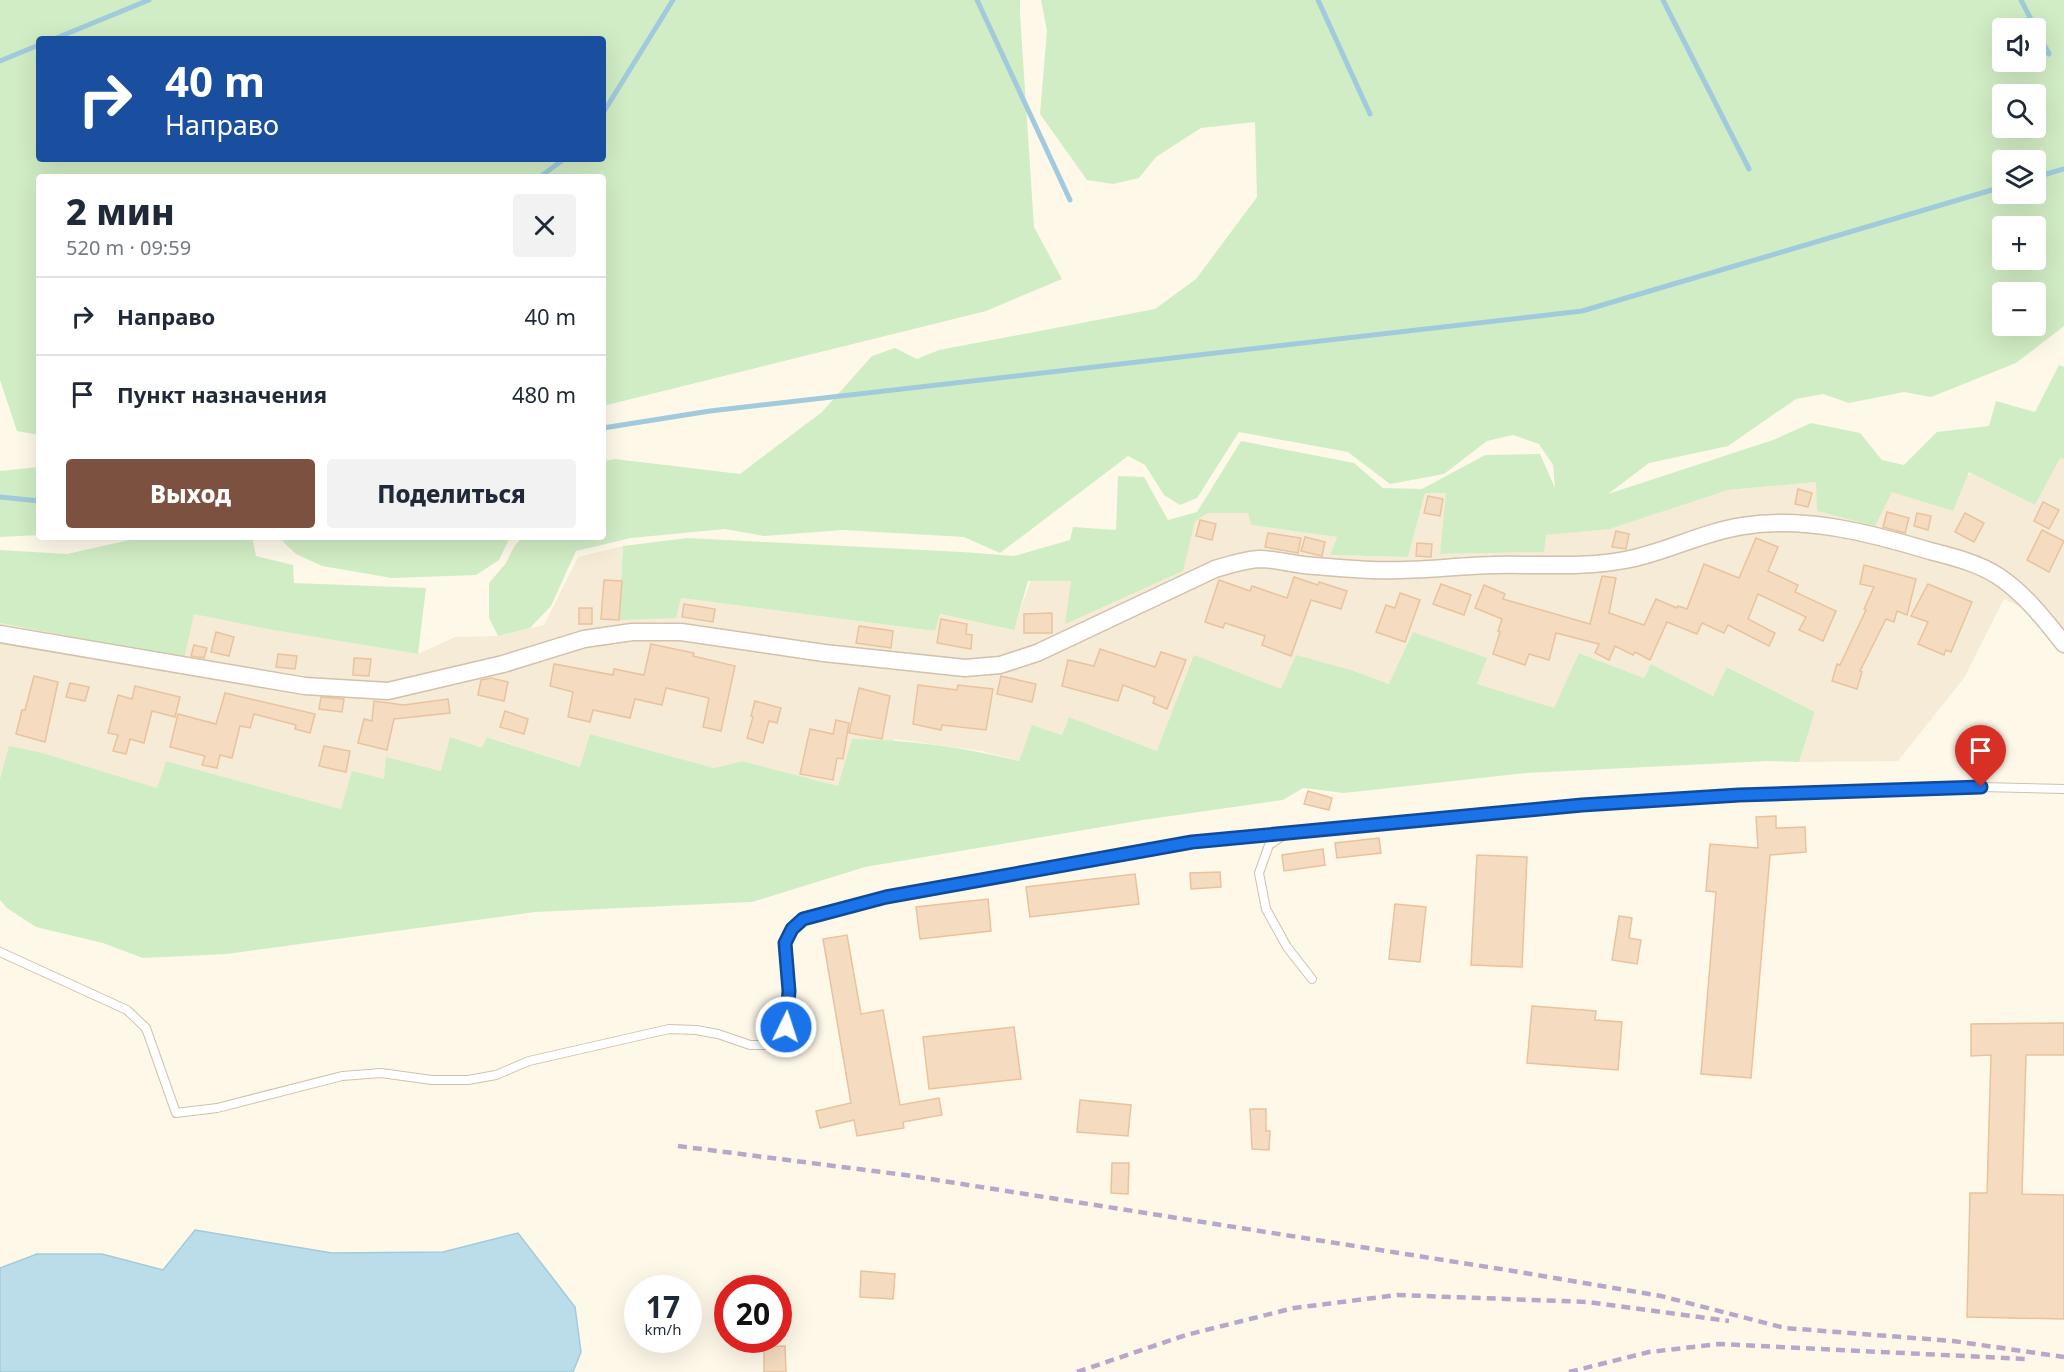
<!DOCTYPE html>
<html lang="ru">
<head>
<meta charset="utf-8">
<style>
  :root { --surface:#fff; --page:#f2f2f3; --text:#1f2937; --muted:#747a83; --line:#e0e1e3; --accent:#7c513f }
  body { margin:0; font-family:"Noto Sans",sans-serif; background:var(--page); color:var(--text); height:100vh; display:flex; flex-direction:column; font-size:22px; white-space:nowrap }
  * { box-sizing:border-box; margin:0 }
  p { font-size:20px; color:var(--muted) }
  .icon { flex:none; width:33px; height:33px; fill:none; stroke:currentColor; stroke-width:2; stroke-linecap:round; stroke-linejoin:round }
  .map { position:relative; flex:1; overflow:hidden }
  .sheet { position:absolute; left:36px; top:174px; width:570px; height:366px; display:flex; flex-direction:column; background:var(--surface); border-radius:6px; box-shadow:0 6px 24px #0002 }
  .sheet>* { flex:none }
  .guide { position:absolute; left:36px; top:36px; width:570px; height:126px; border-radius:6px; box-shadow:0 6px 24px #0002; background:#1a4fa0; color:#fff; overflow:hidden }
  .fabs { position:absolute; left:1992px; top:18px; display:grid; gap:12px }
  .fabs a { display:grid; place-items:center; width:54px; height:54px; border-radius:6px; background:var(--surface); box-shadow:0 6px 24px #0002; font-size:30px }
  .speed { position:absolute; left:624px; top:1275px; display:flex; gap:12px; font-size:30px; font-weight:700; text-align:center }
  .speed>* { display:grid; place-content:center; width:78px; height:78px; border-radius:50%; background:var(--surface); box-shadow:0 6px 24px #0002; line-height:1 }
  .speed small { font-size:15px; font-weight:400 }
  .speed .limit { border:9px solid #d22; background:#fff; color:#111 }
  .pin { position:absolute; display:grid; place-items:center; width:51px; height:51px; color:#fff; margin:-62px -26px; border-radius:50% 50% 50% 0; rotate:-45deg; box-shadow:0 0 6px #0007 }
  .pin .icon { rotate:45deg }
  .me { position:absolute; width:66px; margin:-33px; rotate:4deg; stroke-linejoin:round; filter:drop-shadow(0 0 4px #0008) }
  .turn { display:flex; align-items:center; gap:21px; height:126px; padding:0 30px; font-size:27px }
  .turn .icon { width:78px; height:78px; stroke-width:2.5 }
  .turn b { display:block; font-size:42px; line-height:51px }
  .round { display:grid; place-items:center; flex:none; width:63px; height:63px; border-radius:6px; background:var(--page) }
  .head { display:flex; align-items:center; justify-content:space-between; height:102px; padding:0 30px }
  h1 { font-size:36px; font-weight:800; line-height:45px }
  .primary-button { display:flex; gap:12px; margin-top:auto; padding:12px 30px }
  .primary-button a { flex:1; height:69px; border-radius:6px; background:var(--accent); color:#fff; font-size:24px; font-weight:800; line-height:69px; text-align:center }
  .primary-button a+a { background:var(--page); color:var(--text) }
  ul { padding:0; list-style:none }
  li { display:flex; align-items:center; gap:18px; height:78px; padding:0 30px; border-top:2px solid var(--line) }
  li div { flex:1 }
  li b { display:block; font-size:22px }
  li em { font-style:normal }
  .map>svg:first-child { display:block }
</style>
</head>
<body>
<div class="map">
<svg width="2064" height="1372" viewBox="0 0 2064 1372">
  <rect width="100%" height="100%" fill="#fef8e9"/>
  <polygon fill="#f6ebd6" points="2060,457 2064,459 2064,628 2004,599 1964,678 1898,761 1799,762 1815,712 1728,667 1713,696 1651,664 1644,678 1579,653 1554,709 1477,684 1486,658 1389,684 1354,671 1281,689 1157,751 1069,717 1062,735 1020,761 982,751 895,739 838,786 742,761 714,768 590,734 581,767 488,737 483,748 441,771 387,758 384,779 341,809 166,761 157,788 43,753 10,747 0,779 0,623 183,658 194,613 273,630 418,654 455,637 498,636 544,625 578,557 623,546 619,620 681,598 935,631 939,614 1013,630 1031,580 1071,581 1066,623 1195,520 1208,513 1248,513 1251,525 1337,537 1330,555 1408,557 1425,493 1447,493 1440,554 1543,552 1545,535 1610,529 1728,490 1816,482 1892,491 1952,511 1964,479 1971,473 2035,505"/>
  <g fill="#d1edc5" fill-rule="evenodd">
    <path d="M0,0H1020V14L1034,227L1062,279L986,311L603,406V177H39V435L17,431L0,380ZM39,39H603V159H39Z"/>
    <path d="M1041,0H2064V326L2016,363L1931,397L1904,392L1849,403L1823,394L1796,399L1728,446L1649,463L1608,494L1776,439L1811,423L1860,433L1882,460L1904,465L1937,432L1989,426L1996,401L2035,412L2059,365L2064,367V459L2060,458L2035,505L1969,472L1953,511L1892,492L1875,526L1817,511L1816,482L1728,490L1610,529L1546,535L1544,552L1440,554L1446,493H1425L1408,557L1330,555L1337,537L1251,525L1248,513H1208L1195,521L1183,571L1065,624L1071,581H1028L1014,630L940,614L935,631L681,598L676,618L619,620L623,546L688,538L962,552L1014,556L1070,540L1073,527L1116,530L1118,476L1144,477L1168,520L1197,512L1241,441L1354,463L1383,488L1422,489L1485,455L1540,454L1555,488L1553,465L1539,444L1513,435L1487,441L1444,474L1390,484L1348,452L1239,432L1197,498L1180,505L1164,495L1145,465L1128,456L1000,553L964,537L843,530L764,536L725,529L631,538L576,551L551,606L530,628L498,636L489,618V583L506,563L514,547L522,537H603V461L615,459L740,474L822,412L872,356L895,348L917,359L939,350L1155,309L1196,279L1257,197L1255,122L1201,128L1156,157L1139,178L1113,184L1087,180L1040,114L1047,31ZM2002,28H2036V62H2002ZM2002,94H2036V128H2002ZM2002,160H2036V194H2002ZM2002,226H2036V260H2002ZM2002,292H2036V326H2002Z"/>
    <polygon points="39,467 39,535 0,537 0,471"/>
    <polygon points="143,537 252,537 256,556 293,565 294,583 426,588 418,654 273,630 194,614 184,659 0,623 0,550 67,554"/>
    <polygon points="278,537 510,537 499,560 476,575 392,578 322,566 296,554"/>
    <path d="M1413,632L1487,658L1477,684L1554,708L1579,653L1644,678L1651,664L1713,696L1727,667L1815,712L1799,762L1767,761L1526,773L1344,793L1303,788L1283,800L1143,820L865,867L752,902L535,912L227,954L143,958L103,943L36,927L7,908L0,900V779L9,746L43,753L157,788L166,761L341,809L352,771L384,779L386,757L441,771L450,737L482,748L487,737L580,767L590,734L714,768L742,761L838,786L852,739C909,740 964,747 1019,761L1032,725L1062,735L1069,717L1157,751L1194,655L1281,689L1296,655L1354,671L1389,684Z"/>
  </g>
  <polygon fill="#bbdde9" stroke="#a1cbdc" stroke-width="1.5" points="195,1230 332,1253 443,1252 518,1233 575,1307 581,1352 573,1372 0,1372 0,1268 37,1254 102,1254 163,1270"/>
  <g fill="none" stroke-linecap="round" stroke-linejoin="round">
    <g stroke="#a1cbdc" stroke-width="5">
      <polyline points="977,0 1070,200"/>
      <polyline points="1318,0 1370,114"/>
      <polyline points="1663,0 1749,169"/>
      <polyline points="2021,0 2049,54"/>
      <polyline points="54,39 149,0"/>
      <polyline points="0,61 39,45"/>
      <polyline points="603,113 673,0"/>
      <polyline points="540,177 564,159"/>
      <polyline points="2036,177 2064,169"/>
      <polyline points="603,428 710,411 1582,311 2002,187"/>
      <polyline points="0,497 39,501"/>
    </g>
  </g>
  <g fill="#f5dbbf" stroke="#e8c39e" stroke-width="1.5">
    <polygon points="1798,489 1812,493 1808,507 1795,504"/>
    <polygon points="1428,496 1443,499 1440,516 1424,513"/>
    <polygon points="2043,502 2059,510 2049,529 2034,521"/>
    <polygon points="1887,512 1909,518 1905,533 1883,527"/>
    <polygon points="1917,513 1931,516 1928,530 1914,526"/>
    <polygon points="1965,513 1984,523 1974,542 1955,532"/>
    <polygon points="1200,520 1216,524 1212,540 1196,536"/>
    <polygon points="2042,530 2064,541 2049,572 2027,560"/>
    <polygon points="1616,531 1629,534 1626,549 1612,547"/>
    <polygon points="1268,533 1301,538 1298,553 1265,547"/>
    <polygon points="1305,537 1325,542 1322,556 1301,551"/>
    <polygon points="1756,538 1778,547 1768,571 1798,585 1795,592 1836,611 1823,641 1799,630 1806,617 1758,594 1748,619 1775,633 1769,646 1728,625 1724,633 1702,623 1697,634 1667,622 1650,660 1635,652 1633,655 1615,646 1609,660 1595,653 1599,644 1556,633 1549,660 1529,654 1525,665 1493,654 1500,632 1498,631 1502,619 1475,608 1484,585 1505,594 1503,599 1590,624 1602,576 1616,578 1609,613 1644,625 1656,599 1677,608 1678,606 1687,609 1704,564 1739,578"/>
    <polygon points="1417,543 1432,544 1431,557 1416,556"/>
    <polygon points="1864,565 1916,579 1907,615 1897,611 1894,622 1886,619 1860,671 1862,672 1857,689 1832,681 1837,664 1840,665 1866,610 1864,609 1874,587 1860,584"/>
    <polygon points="1294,577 1318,585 1319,582 1347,591 1341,609 1311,600 1291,656 1262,645 1265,636 1225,623 1223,628 1205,622 1219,580 1250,591 1252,586 1287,598"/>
    <polygon points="604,580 622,581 619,620 601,619"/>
    <polygon points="1441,584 1471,595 1464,615 1433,604"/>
    <polygon points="1928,584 1972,602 1951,652 1946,650 1944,655 1918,644 1928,622 1911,616"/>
    <polygon points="1400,593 1420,600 1405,642 1376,632 1386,605 1395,608"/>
    <polygon points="684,604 715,609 713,622 682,617"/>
    <rect x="579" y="608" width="13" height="16"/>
    <polygon points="1052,613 1052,633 1024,633 1024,614"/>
    <polygon points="941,619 967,624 966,634 972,635 971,649 937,643"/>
    <polygon points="859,626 893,631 891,648 856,643"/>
    <polygon points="216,632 234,637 229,656 211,652"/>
    <polygon points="651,644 694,653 693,656 735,666 721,731 703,727 709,698 666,688 662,705 635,699 630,718 593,710 590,722 568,717 573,692 550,686 554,664 613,675 614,669 644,675"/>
    <polygon points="194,645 207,648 204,658 191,656"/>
    <polygon points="1100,649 1155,667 1161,652 1186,660 1167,709 1153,703 1155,697 1123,685 1118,701 1062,686 1068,660 1094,666"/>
    <polygon points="278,654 297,656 295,669 276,667"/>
    <polygon points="354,658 371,659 369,676 353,675"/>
    <polygon points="34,676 58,682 45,742 16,734 22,710 25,710"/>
    <polygon points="1001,676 1036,684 1032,702 997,694"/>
    <polygon points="491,678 508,682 504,701 478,695 481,680"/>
    <polygon points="70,683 89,687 85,701 66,697"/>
    <polygon points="918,685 957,690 958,685 993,689 986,730 942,725 941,730 913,724"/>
    <polygon points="135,686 180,697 175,717 152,711 144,743 130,739 126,754 113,751 118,735 108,733 118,695 132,699"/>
    <polygon points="859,688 890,696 882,739 849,733"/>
    <polygon points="225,693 315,714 310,733 295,729 296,725 254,714 250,728 240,726 232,758 220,755 217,768 202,765 205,756 170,747 178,714 216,724"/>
    <polygon points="321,697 344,699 342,712 319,709"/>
    <polygon points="448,699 450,713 394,719 387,750 358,743 364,719 372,721 374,701 404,705"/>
    <polygon points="755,701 781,708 777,723 769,721 763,743 747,738 753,717 751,716"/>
    <polygon points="505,711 528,719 524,734 500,727"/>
    <polygon points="836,720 849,723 843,759 837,758 833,780 800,774 810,729 833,734"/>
    <polygon points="324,746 350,751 346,772 319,766"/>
    <polygon points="1308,791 1332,798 1329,810 1304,804"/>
    <polygon points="1776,816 1776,828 1805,827 1806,852 1770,855 1751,1078 1701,1074 1716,892 1706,891 1710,844 1758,848 1756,817"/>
    <polygon points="1379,838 1381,853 1337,858 1335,843"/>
    <polygon points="1323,849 1325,865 1284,871 1282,855"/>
    <polygon points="1477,855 1527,857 1522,967 1471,965"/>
    <polygon points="1220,872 1221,887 1191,889 1190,873"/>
    <polygon points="1135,874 1139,904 1030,917 1026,887"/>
    <polygon points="988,899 991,931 920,939 916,907"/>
    <polygon points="1395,904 1426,907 1420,962 1389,959"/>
    <polygon points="1619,916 1632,918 1629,938 1641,940 1637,964 1612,960"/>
    <polygon points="847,935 861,1014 883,1010 900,1105 939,1098 942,1115 903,1122 904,1128 857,1136 854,1120 820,1128 816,1111 851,1103 823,939"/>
    <polygon points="1532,1006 1596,1011 1595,1020 1622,1022 1618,1070 1527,1063"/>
    <polygon points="2064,1023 2064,1055 2026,1055 2022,1194 2064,1195 2064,1319 1967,1317 1970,1193 1987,1193 1991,1055 1971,1056 1971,1024"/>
    <polygon points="1014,1027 1021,1079 929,1089 923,1037"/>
    <polygon points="1080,1100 1131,1105 1128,1136 1077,1132"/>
    <polygon points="1250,1109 1266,1109 1266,1131 1270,1131 1269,1150 1252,1149"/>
    <polygon points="1112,1163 1129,1163 1128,1194 1111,1193"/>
    <polygon points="861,1271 895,1274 893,1299 860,1297"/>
    <polygon points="785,1346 786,1372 764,1372 764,1347"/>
  </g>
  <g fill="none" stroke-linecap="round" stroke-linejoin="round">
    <g stroke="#d1c1ad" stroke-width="10">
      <g id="service">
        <polyline points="0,952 127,1010 146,1028 176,1113 217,1108 342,1076 381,1073 432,1080 468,1080 496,1075 529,1061 669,1029 696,1030 718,1034 750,1045 777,1045 786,1027 789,991 785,943 792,929 803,919 886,897 1192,842 1284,835"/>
        <polyline points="1312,979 1287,947 1266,909 1259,873 1269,845 1284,835 1582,805 1739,795 1981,787 2064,789"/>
      </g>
    </g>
    <g stroke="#d1c1ad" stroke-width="19">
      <path id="minor" d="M0,634L305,686L388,691L503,664L584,639L632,632H681L824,653L965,668L1000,665L1037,653L1215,569C1229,565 1243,560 1259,559C1273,559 1289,563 1304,565C1326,567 1349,569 1372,570C1412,572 1454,566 1494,565C1537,564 1583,568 1625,560C1665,553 1702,532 1743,526C1806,516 1870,533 1930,551C1953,557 1978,563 1998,576C2024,593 2045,620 2064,644"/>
    </g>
    <use href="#service" stroke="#fff" stroke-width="8"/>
    <use href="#minor" stroke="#fff" stroke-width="16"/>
    <g stroke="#bda5c9" stroke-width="4.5" stroke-dasharray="9 6" stroke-linecap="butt">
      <polyline points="678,1146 905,1175 1513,1271 1661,1296 1785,1328 1953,1341 2064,1357"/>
      <polyline points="1077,1372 1186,1335 1294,1308 1397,1295 1588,1302 1729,1321"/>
      <polyline points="1569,1372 1649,1352 1719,1344 2025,1359"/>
    </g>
  </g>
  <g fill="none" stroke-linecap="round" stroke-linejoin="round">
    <g stroke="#114b97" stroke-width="15">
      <polyline id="route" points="786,1027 789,991 785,943 792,929 803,919 886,897 1192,842 1582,805 1739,795 1981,787"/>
    </g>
    <use href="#route" stroke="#1a73e8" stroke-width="10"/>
  </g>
</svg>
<div class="fabs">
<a><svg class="icon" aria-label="sound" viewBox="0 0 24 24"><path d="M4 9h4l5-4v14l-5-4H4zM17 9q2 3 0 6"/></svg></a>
<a><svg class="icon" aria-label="search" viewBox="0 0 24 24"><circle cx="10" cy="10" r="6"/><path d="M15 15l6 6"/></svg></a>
<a><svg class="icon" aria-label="layers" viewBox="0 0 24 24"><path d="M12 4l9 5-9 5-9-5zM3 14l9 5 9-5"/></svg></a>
<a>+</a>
<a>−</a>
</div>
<div class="speed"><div>17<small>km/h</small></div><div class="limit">20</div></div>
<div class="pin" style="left:1981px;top:787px;background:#d93025"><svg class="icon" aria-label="arrive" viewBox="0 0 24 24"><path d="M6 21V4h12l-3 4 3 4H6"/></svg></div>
<svg class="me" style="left:786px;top:1027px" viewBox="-20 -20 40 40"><circle r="17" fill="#1a73e8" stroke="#fff" stroke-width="3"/><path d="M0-11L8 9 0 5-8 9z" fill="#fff"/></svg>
<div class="guide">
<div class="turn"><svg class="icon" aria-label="right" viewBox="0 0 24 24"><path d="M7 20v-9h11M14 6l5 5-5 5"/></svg><div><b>40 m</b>Направо</div></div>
</div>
<section class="sheet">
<div class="head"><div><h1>2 мин</h1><p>520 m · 09:59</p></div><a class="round"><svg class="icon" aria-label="close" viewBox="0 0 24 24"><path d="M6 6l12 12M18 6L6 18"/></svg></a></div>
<ul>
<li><svg class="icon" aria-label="right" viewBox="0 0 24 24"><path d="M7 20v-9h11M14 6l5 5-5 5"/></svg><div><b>Направо</b></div><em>40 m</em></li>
<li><svg class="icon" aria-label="arrive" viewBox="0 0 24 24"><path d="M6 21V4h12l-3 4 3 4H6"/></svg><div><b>Пункт назначения</b></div><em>480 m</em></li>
</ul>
<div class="primary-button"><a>Выход</a><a>Поделиться</a></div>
</section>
</div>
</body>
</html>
